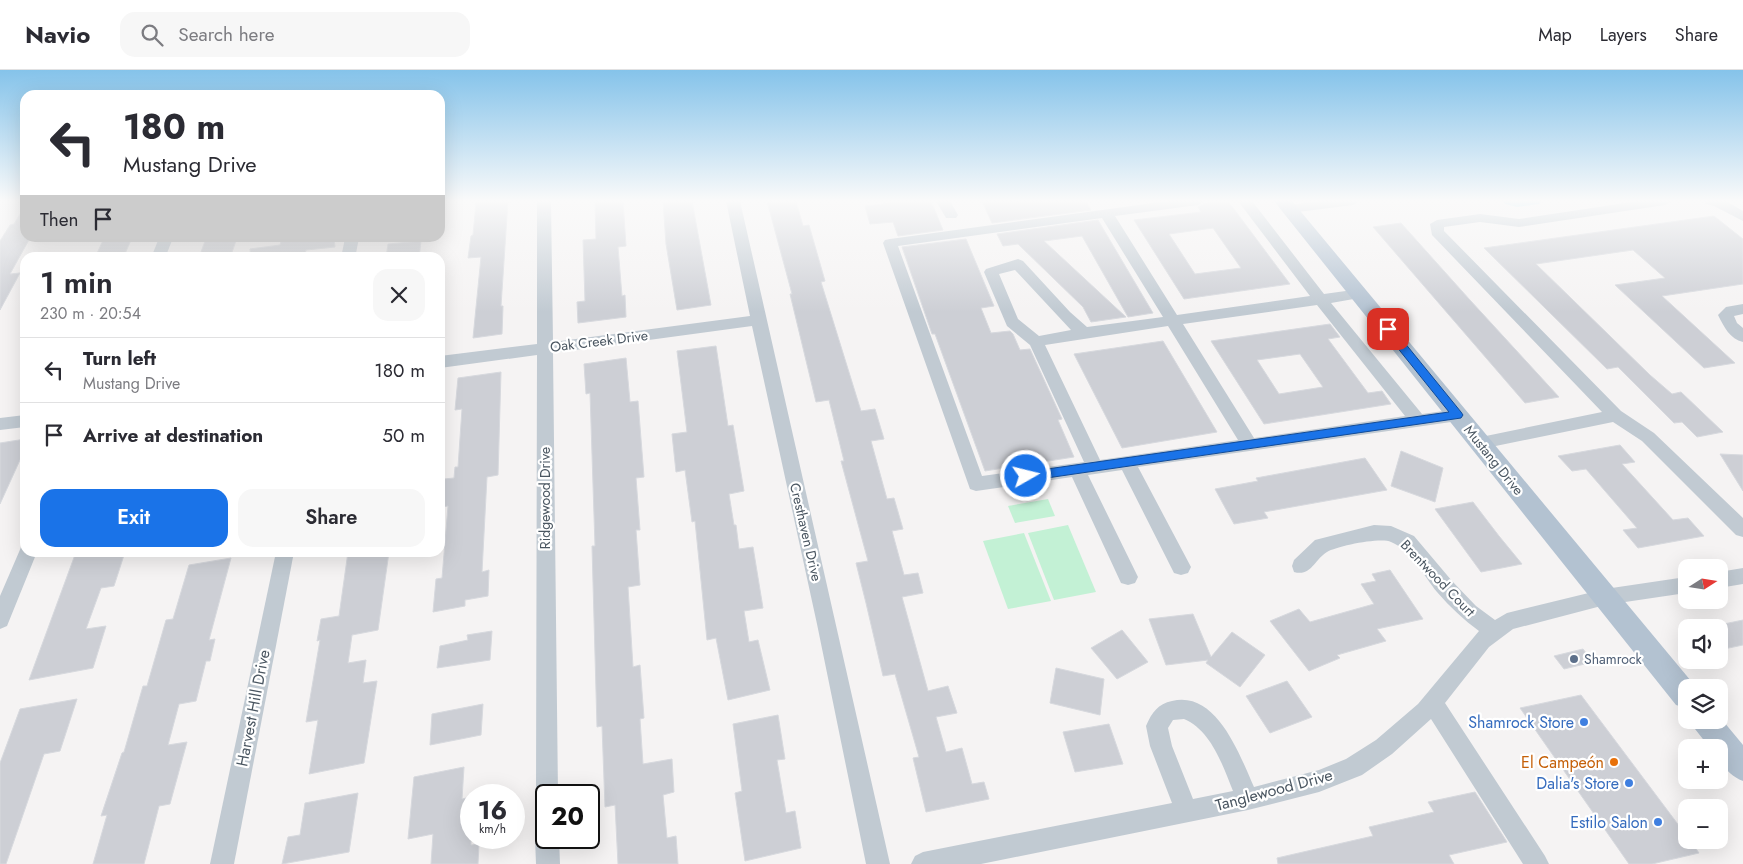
<!DOCTYPE html>
<html lang="en">
<head>
<meta charset="utf-8">
<style>
  :root { --surface:#fff; --page:#f7f7f7; --text:#2b2b33; --muted:#7c7c81; --line:#e1e1e2; --accent:#1a73e8 }
  body { margin:0; font-family:Jost,sans-serif; background:var(--page); color:var(--text); height:100vh; display:flex; flex-direction:column; font-size:19px; white-space:nowrap }
  * { box-sizing:border-box; margin:0 }
  p { font-size:16px; color:var(--muted) }
  .icon { flex:none; width:28px; height:28px; fill:none; stroke:currentColor; stroke-width:2; stroke-linecap:round; stroke-linejoin:round }
  .map { position:relative; flex:1; overflow:hidden }
  .side { position:absolute; left:20px; top:182px; width:425px; height:305px; display:flex; flex-direction:column; background:var(--surface); border-radius:15px; box-shadow:0 5px 20px #0002 }
  .side>* { flex:none }
  .guide { position:absolute; left:20px; top:20px; width:425px; height:152px; border-radius:15px; box-shadow:0 5px 20px #0002; background:#fff; color:var(--text); overflow:hidden }
  .needle { width:32px; rotate:78deg }
  .controls { position:absolute; left:1678px; top:489px; display:grid; gap:10px }
  .controls a { display:grid; place-items:center; width:50px; height:50px; border-radius:10px; background:var(--surface); box-shadow:0 5px 20px #0002; font-size:25px }
  .speed { position:absolute; left:460px; top:714px; display:flex; gap:10px; font-size:25px; font-weight:700; text-align:center }
  .speed>* { display:grid; place-content:center; width:65px; height:65px; border-radius:50%; background:var(--surface); box-shadow:0 5px 20px #0002; line-height:1 }
  .speed small { font-size:12px; font-weight:400 }
  .speed .limit { border:2px solid #111; border-radius:8px; background:#fff; color:#111 }
  .pin { position:absolute; display:grid; place-items:center; width:42px; height:42px; color:#fff; margin:-21px; border-radius:10px; box-shadow:0 2px 8px #0006 }
  .me { position:absolute; width:55px; margin:-28px; rotate:82deg; stroke-linejoin:round; filter:drop-shadow(0 0 4px #0008) }
  .turn { display:flex; align-items:center; gap:18px; height:105px; padding:0 20px; font-size:22px }
  .turn .icon { width:65px; height:65px; stroke-width:2.5 }
  .turn b { display:block; font-size:35px; line-height:42px }
  .then { display:flex; align-items:center; height:48px; padding:0 20px; background:#0003; gap:10px; font-size:19px }
  .round { display:grid; place-items:center; flex:none; width:52px; height:52px; border-radius:15px; background:var(--page) }
  .summary { display:flex; align-items:center; justify-content:space-between; height:85px; padding:0 20px }
  h1 { font-size:30px; font-weight:600; line-height:38px }
  .cta { display:flex; gap:10px; margin-top:auto; padding:10px 20px }
  .cta a { flex:1; height:58px; border-radius:15px; background:var(--accent); color:#fff; font-size:20px; font-weight:600; line-height:58px; text-align:center }
  .cta a+a { background:var(--page); color:var(--text) }
  ul { padding:0; list-style:none }
  li { display:flex; align-items:center; gap:15px; height:65px; padding:0 20px; border-top:1px solid var(--line) }
  li div { flex:1 }
  li b { display:block; font-size:19px }
  li em { font-style:normal }
  header { display:flex; align-items:center; gap:30px; box-sizing:border-box; height:70px; padding:0 25px; background:var(--surface); border-bottom:1px solid var(--line) }
  header strong { font-size:24px }
  nav { display:flex; gap:28px; margin-inline-start:auto; font-size:18px }
  .search { width:350px; height:45px; background:var(--page); display:flex; align-items:center; gap:12px; box-sizing:border-box; padding:0 18px; border-radius:15px; color:var(--muted); font-size:19px }
  .map>svg:first-child { display:block }
</style>
</head>
<body>
<header>
<strong>Navio</strong>
<div class="search"><svg class="icon" aria-label="search" viewBox="0 0 24 24"><circle cx="10" cy="10" r="6"/><path d="M15 15l6 6"/></svg>Search here</div>
<nav><a>Map</a><a>Layers</a><a>Share</a></nav>
</header>
<div class="map">
<svg width="1743" height="794" viewBox="0 0 1743 794">
  <rect width="100%" height="100%" fill="#f5f3f3"/>
  <g fill="#c3f1d5">
    <polygon points="1048,429 1055,446 1015,453 1008,436"/>
    <polygon points="1068,455 1096,522 1054,530 1028,463"/>
    <polygon points="1024,463 1051,531 1008,539 983,471"/>
  </g>
  <g fill="none" stroke-linecap="round" stroke-linejoin="round">
    <polygon fill="#90daee" fill-rule="evenodd" points="1503,131 1541,131 1539,134 1517,137 1505,134"/>
  </g>
  <g fill="#cdcfd5" stroke="#d7d9de" fill-rule="evenodd">
    <polygon points="489,131 508,131 501,236 503,236 502,264 473,268 481,187 468,188 471,166 473,165 476,133"/>
    <polygon points="595,131 623,131 626,176 618,177 622,226 625,225 626,247 578,253 577,232 585,231 583,170 596,169"/>
    <polygon points="663,131 692,131 711,235 677,240 666,174"/>
    <polygon points="767,131 796,131 803,156 809,155 825,211 821,212 861,341 875,339 884,369 871,371 887,429 894,428 903,459 892,461 904,505 918,503 923,523 902,527 928,621 948,616 957,643 936,647 946,682 962,678 972,714 984,712 989,729 926,742 913,688 919,687 895,604 883,606 866,533 856,493 868,491 841,391 844,391 829,330 816,332 790,224 792,224"/>
    <polygon points="911,131 931,131 943,160 898,166 893,152 870,154 865,136"/>
    <polygon points="982,131 1086,131 1091,140 992,153"/>
    <path d="M1228,131L1290,214L1184,229L1134,150L1201,142L1198,137L1203,134ZM1213,158L1241,198L1195,204L1169,164Z"/>
    <polygon points="25,136 25,168 30,168 10,204 20,203 0,240 0,171 10,155 14,154"/>
    <polygon points="1714,146 1743,169 1743,214 1662,226 1735,293 1704,298 1615,215 1665,208 1633,180 1536,194 1650,305 1672,324 1681,322 1723,362 1697,367 1682,352 1674,353 1618,297 1607,299 1484,178"/>
    <polygon points="1098,150 1153,243 1128,247 1082,166 1044,171 1126,247 1091,252 1083,237 1018,174 1003,176 997,164"/>
    <polygon points="1401,153 1470,230 1559,327 1525,333 1373,157"/>
    <polygon points="104,168 132,168 123,188 95,188"/>
    <polygon points="206,168 237,168 230,188 199,188"/>
    <polygon points="282,168 334,168 335,177 306,180 304,188 251,188 250,179 280,175"/>
    <polygon points="966,169 994,236 981,238 991,263 1010,261 1013,264 1020,280 1030,279 1062,349 1058,350 1074,387 985,401 935,264 932,264 902,177"/>
    <polygon points="421,171 419,188 386,188 388,174"/>
    <path d="M1330,254L1340,267L1328,269L1368,323L1382,321L1391,334L1264,354L1211,271ZM1300,284L1323,317L1279,324L1257,290Z"/>
    <polygon points="1163,271 1217,362 1122,378 1074,284"/>
    <polygon points="716,276 728,356 733,355 744,421 729,424 734,455 736,455 739,479 753,477 763,538 744,541 749,572 758,570 770,620 728,630 716,568 707,570 695,451 692,452 685,400 676,402 672,364 687,362 677,281"/>
    <polygon points="626,288 630,332 638,331 644,407 636,408 640,460 636,460 640,515 628,517 633,597 640,595 644,648 640,649 643,694 672,689 674,722 663,725 667,768 676,766 678,794 618,794 615,735 605,737 602,656 597,657 592,476 595,476 590,323 586,324 584,294"/>
    <polygon points="501,302 498,405 487,407 482,502 489,500 488,526 465,530 465,536 433,542 436,509 442,508 448,436 442,437 444,409 454,408 455,397 458,397 462,339 455,340 458,308"/>
    <polygon points="25,369 25,379 0,434 0,373"/>
    <polygon points="1620,375 1635,392 1622,394 1673,450 1688,448 1704,466 1638,478 1623,460 1637,458 1586,399 1572,401 1558,386"/>
    <polygon points="1401,381 1443,398 1435,432 1391,416"/>
    <polygon points="1720,384 1743,385 1743,421"/>
    <polygon points="1365,388 1387,420 1264,442 1268,448 1234,454 1215,419 1258,411 1256,408"/>
    <polygon points="1473,432 1499,466 1522,494 1481,502 1435,439"/>
    <polygon points="76,482 125,482 114,516 101,518 86,559 106,556 93,598 29,610"/>
    <polygon points="348,482 389,482 378,560 352,565 348,593 366,590 363,613 377,611 364,693 309,704 318,650 306,652 320,570 317,571 321,549 339,546"/>
    <polygon points="231,488 209,570 215,569 210,591 206,591 196,631 179,634 168,675 187,672 170,734 159,736 144,794 93,794 107,745 101,746 122,683 124,682 143,616 147,616 166,550 173,549 189,495"/>
    <polygon points="1390,500 1423,549 1377,559 1386,571 1337,585 1340,588 1309,601 1270,551 1299,539 1310,552 1374,534 1361,514 1376,511 1372,504"/>
    <polygon points="1193,544 1211,587 1232,562 1265,585 1240,617 1206,593 1208,590 1166,595 1149,549"/>
    <polygon points="1743,550 1743,575 1724,579 1719,572 1719,555"/>
    <polygon points="1122,560 1148,592 1117,609 1091,578"/>
    <polygon points="492,561 490,590 437,598 440,576 468,570 467,565"/>
    <polygon points="1583,579 1593,592 1564,599 1554,586"/>
    <polygon points="1056,598 1104,609 1100,645 1050,633"/>
    <polygon points="1287,611 1312,647 1270,663 1246,626"/>
    <polygon points="1581,625 1686,765 1686,770 1690,770 1699,783 1652,794 1629,794 1520,638"/>
    <polygon points="77,629 60,681 44,684 6,794 0,794 0,693 20,639"/>
    <polygon points="483,634 481,665 430,675 432,644"/>
    <polygon points="778,645 785,689 777,690 786,743 795,741 801,778 745,791 735,723 742,721 733,654"/>
    <polygon points="1109,654 1123,694 1075,702 1063,662"/>
    <polygon points="464,697 462,729 471,727 471,775 479,774 478,794 431,794 433,764 408,769 414,707"/>
    <polygon points="1475,722 1507,772 1449,785 1454,794 1278,794 1277,788 1373,766 1369,757 1434,742 1428,732"/>
    <polygon points="358,723 349,782 282,794 288,767 300,765 305,733"/>
  </g>
  <g fill="none" stroke-linecap="round" stroke-linejoin="round">
    <g fill="#c1cad2" fill-rule="evenodd">
      <polygon points="537,131 551,131 553,272 750,246 726,131 740,131 890,794 866,794 817,554 752,256 553,283 558,725 546,725 546,736 539,733 536,725 537,285 440,298 440,286 537,274"/>
      <polygon points="936,131 950,131 958,145 956,148 946,148"/>
      <path d="M1168,131H1205L1198,135L1115,146L1177,245L1310,226L1238,131H1252L1324,224L1360,219L1365,221L1367,224L1365,227L1331,233L1422,344L1458,339L1464,341L1466,345L1464,349L1458,351L1138,397L1191,497L1188,503L1181,505L1174,503L1122,400L1088,405L1138,507L1135,513L1128,515L1121,513L1072,407L976,421L970,419L883,173L885,170L890,169ZM1102,148L1163,247L1087,257L1070,242L1023,191L1018,189L986,199L984,202L1007,256L1030,275L1084,392L982,406L898,176ZM1015,200L1071,260L1039,266L1018,249L999,204ZM1317,235L1405,346L1254,368L1183,254ZM1168,256L1238,370L1100,390L1045,275Z"/>
      <polygon points="1321,131 1360,131 1353,135 1290,143 1283,139 1290,135"/>
      <polygon points="1638,131 1672,131 1665,135 1519,157 1480,152 1444,157 1444,161 1621,341 1654,363 1743,448 1743,467 1736,465 1642,371 1613,352 1481,379 1475,378 1472,373 1475,368 1481,367 1602,342 1432,165 1430,154 1437,150 1480,144 1519,149"/>
      <polygon points="1704,131 1726,131 1743,141 1743,151 1714,136 1706,134"/>
      <polygon points="159,168 173,168 165,188 151,188"/>
      <polygon points="345,168 359,168 355,188 341,188"/>
      <path d="M1743,234V244L1734,246L1737,253L1743,258V272C1730,269 1724,257 1718,245L1726,237Z"/>
      <polygon points="25,345 25,357 0,360 0,348"/>
      <path d="M1374,455L1391,456L1414,466L1452,511L1476,536L1495,550L1507,543L1605,519L1686,507V523L1605,535L1513,559L1489,577L1445,633L1545,786L1549,794H1523L1431,649L1392,684L1362,705L1319,722L1248,740L981,794H911L915,786L923,782L1172,733L1150,676L1146,656C1152,642 1158,634 1172,631C1217,620 1240,686 1254,717L1319,700L1346,689L1376,670L1418,634L1479,561C1464,550 1450,537 1437,522C1424,506 1411,480 1391,472C1381,467 1337,476 1327,482C1315,489 1311,507 1294,502L1292,496L1294,490L1315,470ZM1184,649C1211,660 1223,696 1233,721L1193,729L1172,676L1168,658L1173,650Z"/>
      <polygon points="25,475 25,482 37,482 7,556 0,559 0,526 19,482 21,477"/>
      <polygon points="276,482 294,482 234,794 210,794"/>
      <polygon points="1743,498 1743,514 1719,518 1719,502"/>
      <polygon points="546,757 546,768 559,768 560,794 536,794 535,768 539,760"/>
    </g>
    <g fill="#b3c2d1" fill-rule="evenodd">
      <polygon points="1274,131 1292,131 1696,617 1686,618 1686,638 1676,635"/>
      <path d="M1719,646L1743,675V711C1728,705 1719,693 1719,678H1710L1695,659L1691,650H1719Z"/>
    </g>
  </g>
  <linearGradient id="sky" x2="0" y2="1"><stop stop-color="#85c3ea"/><stop offset="0.54" stop-color="#fafafa"/><stop offset="1" stop-color="#fafafa" stop-opacity="0"/></linearGradient>
  <rect width="1743" height="242" fill="url(#sky)"/>
  <polygon fill="#1a73e8" stroke="#114b97" points="1388,255 1391,256 1461,342 1463,345 1461,348 1026,411 1021,406 1026,402 1449,342 1384,261 1384,256"/>
  <circle fill="#5c6f8a" stroke="#fff" stroke-width="2" cx="1574" cy="589" r="5"/>
  <g fill="#3f7fe0" stroke="#fff" stroke-width="2">
    <circle cx="1584" cy="652" r="5"/>
    <circle cx="1629" cy="713" r="5"/>
    <circle cx="1658" cy="752" r="5"/>
  </g>
  <circle fill="#e8710a" stroke="#fff" stroke-width="2" cx="1614" cy="692" r="5"/>
  <g text-anchor="middle" dominant-baseline="central" stroke-width="4.5" stroke-linejoin="round" paint-order="stroke">
    <g font-size="14" fill="#4a5661" stroke="#fff">
      <text transform="translate(599 271) rotate(-7)">Oak Creek Drive</text>
      <text transform="translate(1494 390) rotate(51)">Mustang Drive</text>
      <text transform="translate(545 428) rotate(-90)">Ridgewood Drive</text>
      <text transform="translate(806 462) rotate(77)">Cresthaven Drive</text>
      <text transform="translate(1438 508) rotate(46)">Brentwood Court</text>
    </g>
    <g font-size="14" fill="#4e5e75" stroke="#fff" text-anchor="start">
      <text x="1584" y="589">Shamrock</text>
    </g>
    <g font-size="16" fill="#4a5661" stroke="#fff">
      <text transform="translate(253 638) rotate(-79)">Harvest Hill Drive</text>
      <text transform="translate(1274 720) rotate(-15)">Tanglewood Drive</text>
    </g>
    <g font-size="16" fill="#366cbe" stroke="#fff" text-anchor="end">
      <text x="1574" y="652">Shamrock Store</text>
      <text x="1619" y="713">Dalia's Store</text>
      <text x="1648" y="752">Estilo Salon</text>
    </g>
    <g font-size="16" fill="#c56008" stroke="#fff" text-anchor="end">
      <text x="1604" y="692">El Campeón</text>
    </g>
  </g>
</svg>
<div class="controls">
<a><svg class="needle" viewBox="-14 -14 28 28"><path d="M0-13l5 13h-10z" fill="#e53935"/><path d="M0 13l5-13h-10z" fill="#7c7c81"/></svg></a>
<a><svg class="icon" aria-label="sound" viewBox="0 0 24 24"><path d="M4 9h4l5-4v14l-5-4H4zM17 9q2 3 0 6"/></svg></a>
<a><svg class="icon" aria-label="layers" viewBox="0 0 24 24"><path d="M12 4l9 5-9 5-9-5zM3 14l9 5 9-5"/></svg></a>
<a>+</a>
<a>−</a>
</div>
<div class="speed"><div>16<small>km/h</small></div><div class="limit">20</div></div>
<div class="pin" style="left:1388px;top:259px;background:#d93025"><svg class="icon" aria-label="arrive" viewBox="0 0 24 24"><path d="M6 21V4h12l-3 4 3 4H6"/></svg></div>
<svg class="me" style="left:1026px;top:406px" viewBox="-20 -20 40 40"><circle r="17" fill="#1a73e8" stroke="#fff" stroke-width="3"/><path d="M0-11L8 9 0 5-8 9z" fill="#fff"/></svg>
<div class="guide">
<div class="turn"><svg class="icon" aria-label="left" viewBox="0 0 24 24"><path d="M17 20v-9H6M10 6l-5 5 5 5"/></svg><div><b>180 m</b>Mustang Drive</div></div>
<div class="then">Then<svg class="icon" aria-label="arrive" viewBox="0 0 24 24"><path d="M6 21V4h12l-3 4 3 4H6"/></svg></div>
</div>
<section class="side">
<div class="summary"><div><h1>1 min</h1><p>230 m · 20:54</p></div><a class="round"><svg class="icon" aria-label="close" viewBox="0 0 24 24"><path d="M6 6l12 12M18 6L6 18"/></svg></a></div>
<ul>
<li><svg class="icon" aria-label="left" viewBox="0 0 24 24"><path d="M17 20v-9H6M10 6l-5 5 5 5"/></svg><div><b>Turn left</b><p>Mustang Drive</p></div><em>180 m</em></li>
<li><svg class="icon" aria-label="arrive" viewBox="0 0 24 24"><path d="M6 21V4h12l-3 4 3 4H6"/></svg><div><b>Arrive at destination</b></div><em>50 m</em></li>
</ul>
<div class="cta"><a>Exit</a><a>Share</a></div>
</section>
</div>
</body>
</html>
